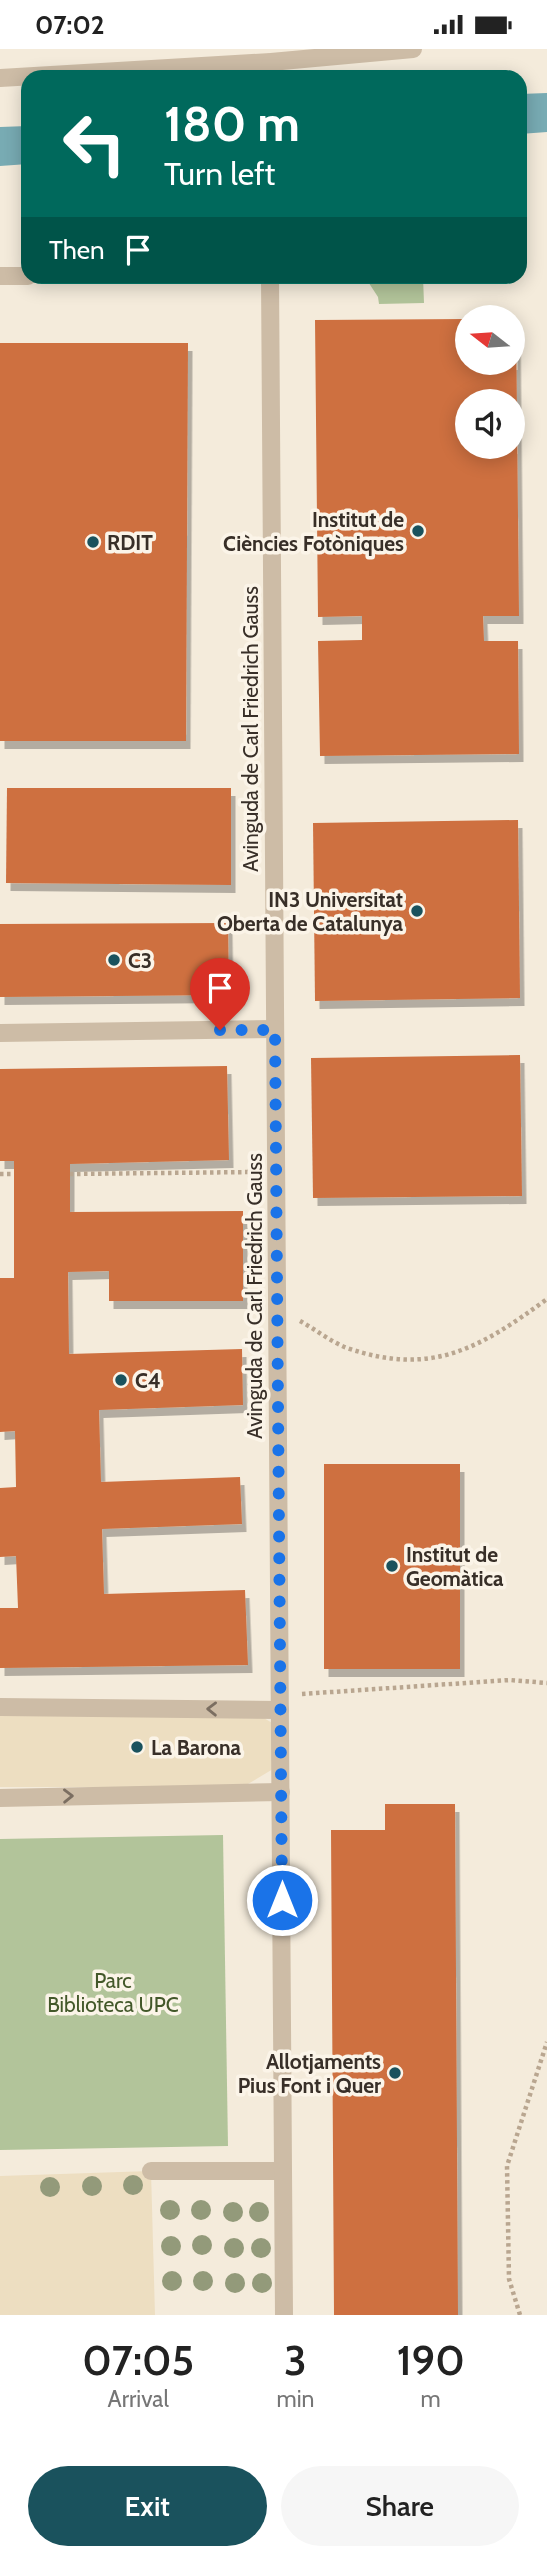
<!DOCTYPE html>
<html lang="en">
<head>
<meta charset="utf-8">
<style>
  :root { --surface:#fff; --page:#f6f6f6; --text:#222; --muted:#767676; --accent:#1a525d }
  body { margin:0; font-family:Cabin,sans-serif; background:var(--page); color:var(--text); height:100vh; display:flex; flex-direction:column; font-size:26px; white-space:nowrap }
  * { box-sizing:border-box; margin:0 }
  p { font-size:23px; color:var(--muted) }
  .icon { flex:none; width:38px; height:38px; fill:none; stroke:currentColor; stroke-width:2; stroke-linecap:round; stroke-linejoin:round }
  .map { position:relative; height:2266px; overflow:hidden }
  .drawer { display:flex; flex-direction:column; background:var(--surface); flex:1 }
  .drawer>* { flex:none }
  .hud { position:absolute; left:21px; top:21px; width:506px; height:214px; border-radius:21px; box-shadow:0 4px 18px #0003; background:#00695c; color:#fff; overflow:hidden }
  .needle { width:46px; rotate:287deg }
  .fabs { position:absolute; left:455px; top:256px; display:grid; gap:14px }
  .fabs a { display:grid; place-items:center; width:70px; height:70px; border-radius:50%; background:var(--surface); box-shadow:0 4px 18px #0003; font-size:35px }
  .pin { position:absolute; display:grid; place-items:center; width:60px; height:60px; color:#fff; margin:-72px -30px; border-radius:50% 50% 50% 0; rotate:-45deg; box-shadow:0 0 7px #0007 }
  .pin .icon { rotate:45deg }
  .me { position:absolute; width:77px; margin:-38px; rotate:0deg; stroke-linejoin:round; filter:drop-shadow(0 0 5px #0008) }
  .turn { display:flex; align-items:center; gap:24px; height:147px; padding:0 28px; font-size:32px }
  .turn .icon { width:91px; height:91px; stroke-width:2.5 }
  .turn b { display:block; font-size:49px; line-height:60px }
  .then { display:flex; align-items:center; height:66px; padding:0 28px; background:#0003; gap:14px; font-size:26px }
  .eta { display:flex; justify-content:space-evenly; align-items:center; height:119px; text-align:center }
  .eta b { font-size:42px; font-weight:600; line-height:49px }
  .button { display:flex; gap:14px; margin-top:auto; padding:14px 28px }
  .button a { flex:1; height:80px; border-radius:42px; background:var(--accent); color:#fff; font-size:28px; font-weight:600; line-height:80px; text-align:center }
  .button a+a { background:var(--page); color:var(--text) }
  .status { display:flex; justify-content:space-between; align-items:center; height:49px; padding:0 35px; background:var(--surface); direction:ltr }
  .status svg { height:19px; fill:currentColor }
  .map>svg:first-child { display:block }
</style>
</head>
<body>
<div class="status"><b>07:02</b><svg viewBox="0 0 49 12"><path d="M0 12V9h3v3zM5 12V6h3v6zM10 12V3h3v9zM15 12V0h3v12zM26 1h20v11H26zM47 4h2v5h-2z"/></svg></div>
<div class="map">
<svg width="547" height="2266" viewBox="0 0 547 2266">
  <defs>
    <filter id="shadow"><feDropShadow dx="4.5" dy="8" stdDeviation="0" flood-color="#0004"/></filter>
  </defs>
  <rect width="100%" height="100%" fill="#f4ebdb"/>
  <g fill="#b2c49a">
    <polygon points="365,228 423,228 424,254 379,255 378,248"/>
    <polygon points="223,1786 228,2097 0,2101 0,1790"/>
  </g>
  <g fill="#eddec1">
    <polygon points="257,1665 274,1675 273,1720 243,1738 0,1738 0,1667"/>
    <polygon points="151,2122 155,2266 0,2266 0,2127"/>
  </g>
  <g fill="#78abb3">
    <polygon points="547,44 547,83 520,85 520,45"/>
    <polygon points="28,77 28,115 0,117 0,78"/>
  </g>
  <g fill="#ce7040" fill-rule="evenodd" filter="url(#shadow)">
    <path d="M513,269H516L519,567H483L484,592H518L519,705L320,707L318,592L362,591V567L318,568L315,271L467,270V313H513ZM467,352H513V397H467Z"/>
    <polygon points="0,294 188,294 186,692 0,692"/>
    <polygon points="7,739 231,739 231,836 6,834"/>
    <polygon points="518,771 520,949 315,952 313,774"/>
    <polygon points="228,874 229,946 0,948 0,875"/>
    <polygon points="520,1006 522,1147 313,1149 311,1009"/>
    <polygon points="227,1017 229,1111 70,1115 70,1163 243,1162 243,1252 109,1252 109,1222 68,1223 69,1305 242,1300 243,1356 99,1361 101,1433 240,1428 242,1475 102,1480 104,1545 245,1541 248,1616 0,1619 0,1559 18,1559 16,1507 0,1508 0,1439 16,1438 15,1382 0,1383 0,1229 14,1229 14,1112 0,1112 0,1020"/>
    <rect x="324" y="1415" width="136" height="205"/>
    <polygon points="385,1755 455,1755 458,2266 334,2266 331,1781 385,1781"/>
  </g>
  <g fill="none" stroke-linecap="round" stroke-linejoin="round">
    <g stroke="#b9a690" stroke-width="4.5" stroke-dasharray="3.5 3.5" stroke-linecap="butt">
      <polyline points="0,1125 14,1125"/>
      <polyline points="70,1125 254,1123"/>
      <path d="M300,1272C315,1280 331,1293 347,1299C432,1328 480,1299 547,1250"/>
      <polyline points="302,1645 510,1631 547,1634"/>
      <polyline points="520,2266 509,2230 507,2117 547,1993"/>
    </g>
    <g stroke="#cdbca6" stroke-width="18">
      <polyline points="0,29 271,13 413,0"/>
      <polyline points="0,227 28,227"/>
    </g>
    <polyline stroke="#cdbca6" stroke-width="18" points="151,2122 283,2122"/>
    <g stroke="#cdbca6" stroke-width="18">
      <polyline points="270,28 271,13"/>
      <polyline points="270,228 284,2266"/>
      <polyline points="0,984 275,980"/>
      <polyline points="0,1658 280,1661"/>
      <polyline points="0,1749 281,1743"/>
    </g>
  </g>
  <g fill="#939a7a">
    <circle cx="133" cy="2136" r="10"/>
    <circle cx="92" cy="2137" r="10"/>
    <circle cx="50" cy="2138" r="10"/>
    <circle cx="170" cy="2161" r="10"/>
    <circle cx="201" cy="2161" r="10"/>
    <circle cx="233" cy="2163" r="10"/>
    <circle cx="259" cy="2163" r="10"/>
    <circle cx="202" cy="2196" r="10"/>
    <circle cx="171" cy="2197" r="10"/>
    <circle cx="234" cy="2199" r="10"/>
    <circle cx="261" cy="2199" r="10"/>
    <circle cx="172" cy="2232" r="10"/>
    <circle cx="203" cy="2232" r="10"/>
    <circle cx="235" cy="2234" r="10"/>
    <circle cx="262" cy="2234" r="10"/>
  </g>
  <defs><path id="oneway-chevron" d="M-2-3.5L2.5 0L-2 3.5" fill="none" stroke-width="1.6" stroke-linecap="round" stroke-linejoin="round" transform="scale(1.75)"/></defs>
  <g stroke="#7b6e61">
    <use href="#oneway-chevron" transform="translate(212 1660) rotate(-179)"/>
    <use href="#oneway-chevron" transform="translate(68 1747) rotate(-1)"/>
  </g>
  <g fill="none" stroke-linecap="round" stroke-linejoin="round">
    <polyline stroke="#1a73e8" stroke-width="12" stroke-dasharray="0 21.6" points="220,981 275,981 282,1851"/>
  </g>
  <g fill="#1a525d" stroke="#fbf4e8" stroke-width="2.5">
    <circle cx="418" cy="482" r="7"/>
    <circle cx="93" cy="493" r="7"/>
    <circle cx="417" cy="862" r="7"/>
    <circle cx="114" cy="911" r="7"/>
    <circle cx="121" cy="1331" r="7"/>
    <circle cx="392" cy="1517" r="7"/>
    <circle cx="137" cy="1698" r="7"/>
    <circle cx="395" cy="2024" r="7"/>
  </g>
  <g text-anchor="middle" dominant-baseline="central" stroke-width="7" stroke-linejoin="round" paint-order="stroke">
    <g font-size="21" font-weight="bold" fill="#382f28" stroke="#fbf4e8" text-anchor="start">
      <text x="404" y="470" text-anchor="end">Institut de<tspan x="404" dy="24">Ciències Fotòniques</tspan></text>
      <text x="107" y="493">RDIT</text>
      <text x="403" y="850" text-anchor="end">IN3 Universitat<tspan x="403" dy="24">Oberta de Catalunya</tspan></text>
      <text x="128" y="911">C3</text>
      <text x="135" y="1331">C4</text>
      <text x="406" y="1505">Institut de<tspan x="406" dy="24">Geomàtica</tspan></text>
      <text x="151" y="1698">La Barona</text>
      <text x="381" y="2012" text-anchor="end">Allotjaments<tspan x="381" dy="24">Pius Font i Quer</tspan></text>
    </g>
    <g font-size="21" fill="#382f28" stroke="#fbf4e8">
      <text transform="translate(250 680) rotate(-90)">Avinguda de Carl Friedrich Gauss</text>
      <text transform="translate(254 1247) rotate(-90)">Avinguda de Carl Friedrich Gauss</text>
    </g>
    <g font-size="21" fill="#43582a" stroke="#fbf4e8">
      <text x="113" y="1931">Parc<tspan x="113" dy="24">Biblioteca UPC</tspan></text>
    </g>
  </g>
</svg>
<div class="fabs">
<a><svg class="needle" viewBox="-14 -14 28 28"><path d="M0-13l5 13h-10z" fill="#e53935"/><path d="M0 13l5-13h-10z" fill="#767676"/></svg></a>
<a><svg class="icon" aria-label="sound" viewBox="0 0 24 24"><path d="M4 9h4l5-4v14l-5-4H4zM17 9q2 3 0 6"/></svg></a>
</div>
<div class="pin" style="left:220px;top:981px;background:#d93025"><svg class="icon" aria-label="arrive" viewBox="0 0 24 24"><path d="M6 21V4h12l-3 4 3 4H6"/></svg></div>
<svg class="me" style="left:282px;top:1851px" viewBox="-20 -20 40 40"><circle r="17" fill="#1a73e8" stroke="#fff" stroke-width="3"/><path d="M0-11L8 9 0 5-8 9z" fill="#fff"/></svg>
<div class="hud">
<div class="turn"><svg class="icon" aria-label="left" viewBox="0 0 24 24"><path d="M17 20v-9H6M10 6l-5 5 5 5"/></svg><div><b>180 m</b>Turn left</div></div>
<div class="then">Then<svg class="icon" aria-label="arrive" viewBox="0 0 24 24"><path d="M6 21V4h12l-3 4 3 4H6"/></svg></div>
</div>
</div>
<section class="drawer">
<div class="eta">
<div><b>07:05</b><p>Arrival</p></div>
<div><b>3</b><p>min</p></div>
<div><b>190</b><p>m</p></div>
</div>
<div class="button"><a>Exit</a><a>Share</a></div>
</section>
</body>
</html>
